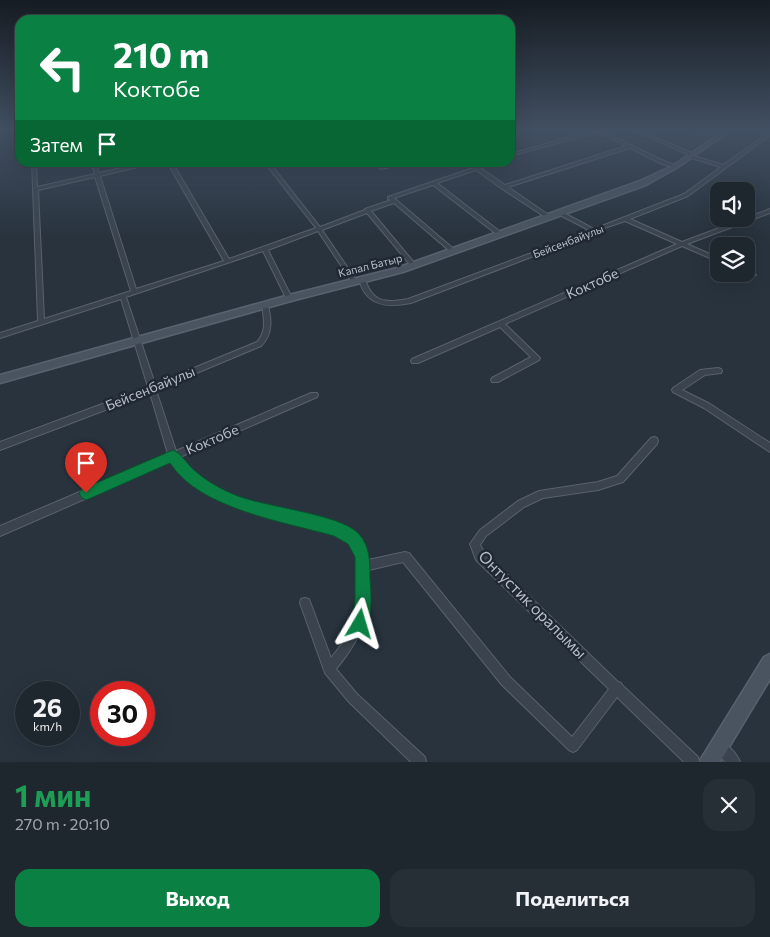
<!DOCTYPE html>
<html lang="ru">
<head>
<meta charset="utf-8">
<style>
  :root { --surface:#1e262e; --page:#262e36; --text:#f1f3f6; --muted:#a1a5aa; --line:#3c434a; --accent:#0b8043 }
  body { margin:0; font-family:Commissioner,sans-serif; background:var(--page); color:var(--text); height:100vh; display:flex; flex-direction:column; font-size:19px; white-space:nowrap }
  * { box-sizing:border-box; margin:0 }
  p { font-size:16px; color:var(--muted) }
  .icon { flex:none; width:28px; height:28px; fill:none; stroke:currentColor; stroke-width:2; stroke-linecap:round; stroke-linejoin:round }
  .map { position:relative; height:762px; overflow:hidden }
  .side { display:flex; flex-direction:column; background:var(--surface); flex:1 }
  .side>* { flex:none }
  .hud { position:absolute; left:15px; top:15px; width:500px; height:152px; border-radius:15px; box-shadow:0 5px 20px #0002,0 0 0 1px var(--line); background:#0b8043; color:#fff; overflow:hidden }
  .controls { position:absolute; left:710px; top:182px; display:grid; gap:10px }
  .controls a { display:grid; place-items:center; width:45px; height:45px; border-radius:10px; background:var(--surface); box-shadow:0 5px 20px #0002,0 0 0 1px var(--line); font-size:25px }
  .speed { position:absolute; left:15px; top:681px; display:flex; gap:10px; font-size:25px; font-weight:700; text-align:center }
  .speed>* { display:grid; place-content:center; width:65px; height:65px; border-radius:50%; background:var(--surface); box-shadow:0 5px 20px #0002,0 0 0 1px var(--line); line-height:1 }
  .speed small { font-size:12px; font-weight:400 }
  .speed .limit { border:8px solid #d22; background:#fff; color:#111 }
  .pin { position:absolute; display:grid; place-items:center; width:42px; height:42px; color:#fff; margin:-51px -21px; border-radius:50% 50% 50% 0; rotate:-45deg; box-shadow:0 0 5px #0007 }
  .pin .icon { rotate:45deg }
  .me { position:absolute; width:55px; margin:-28px; rotate:7deg; stroke-linejoin:round; filter:drop-shadow(0 0 4px #0008) }
  .turn { display:flex; align-items:center; gap:18px; height:105px; padding:0 15px; font-size:22px }
  .turn .icon { width:65px; height:65px; stroke-width:2.5 }
  .turn b { display:block; font-size:35px; line-height:42px }
  .then { display:flex; align-items:center; height:48px; padding:0 15px; background:#0003; gap:10px; font-size:19px }
  .round { display:grid; place-items:center; flex:none; width:52px; height:52px; border-radius:15px; background:var(--page) }
  .summary { display:flex; align-items:center; justify-content:space-between; height:85px; padding:0 15px }
  h1 { font-size:30px; font-weight:700; line-height:38px; color:#1e9e55 }
  .action { display:flex; gap:10px; margin-top:auto; padding:10px 15px }
  .action a { flex:1; height:58px; border-radius:15px; background:var(--accent); color:#fff; font-size:20px; font-weight:700; line-height:58px; text-align:center }
  .action a+a { background:var(--page); color:var(--text) }
  .map>svg:first-child { display:block }
</style>
</head>
<body>
<div class="map">
<svg width="770" height="762" viewBox="0 0 770 762">
  <rect width="100%" height="100%" fill="#28333e"/>
  <polygon fill="#2b4040" points="698,130 717,130 688,150 676,145"/>
  <g fill="none" stroke-linecap="round" stroke-linejoin="round">
    <g stroke="#59626c" stroke-width="2">
      <g id="street">
        <path d="M595,130H599L666,162L678,166L676,167L662,164L630,148L508,187L550,216L551,217L548,219L501,188L476,170L437,183L503,234V236H499L433,185L394,198L456,251V253H452L394,203L371,211L416,265V267H412L367,213L322,230L356,280V282H352L318,231L268,250L292,298L291,299H287L286,298L263,251L126,297L155,384L257,342C267,331 264,319 262,305L265,303H267C272,319 273,334 261,346L156,390L176,451L311,393H317L318,395L317,397L180,457C212,497 263,506 310,518C325,521 341,523 354,533C362,539 366,550 368,560L405,552L409,553L510,677L572,737L609,689L476,560L470,544L480,530L518,501L539,491L598,482L617,476L651,438L654,437L657,438L658,441L657,444L623,482L598,490L543,498L524,507L486,536L480,545L484,552L618,682L621,683L622,685L698,757L699,762H684L617,697L577,750L573,752L569,750L502,685L403,562L369,570C369,614 365,634 336,669L357,694L425,757L426,762H411L349,702L325,673L300,603L301,599L305,598L309,599L331,658C338,649 346,640 351,630C358,614 362,566 355,550C351,542 343,537 335,533C276,515 213,514 172,461L0,536V526L168,454L150,393L0,450V442L148,387L121,299L0,338V333L38,321L32,162H36L37,187L95,174L91,162H95L99,173L149,162H159L100,176L136,289L224,261L167,162H172L229,259L316,228L264,162H269L320,227L365,210V209L391,200L388,199V197L473,168L466,162H472L505,185L626,146L599,132L510,156V154ZM95,177L131,291L44,319L38,190Z"/>
        <path d="M634,130H638L694,154V156L723,165L770,132V135L688,196L630,219L682,242L770,209V213L687,244L719,258V262L682,246L505,324L540,358L539,360L498,382H492L491,380L492,378L531,357L500,327L418,363H412L411,361L412,359L677,244L625,221L584,235L565,244L411,303C396,306 376,308 366,294C362,290 361,284 359,279L362,277L364,278C367,283 368,289 372,293C380,304 396,301 408,299L561,242L589,230L558,214V212H562L594,229L684,194L721,167L688,157L689,155Z"/>
        <polygon points="398,162 407,162 382,169 380,168"/>
        <polygon points="746,270 756,275 753,277 745,274 746,274"/>
        <polygon points="718,368 721,369 722,371 721,373 705,375 682,390 710,404 770,443 770,452 704,408 673,392 672,390 673,388 700,370"/>
        <path d="M719,740C727,743 737,754 740,762H725L715,750L713,746L715,742Z"/>
      </g>
    </g>
    <g stroke="#59626c" stroke-width="3">
      <g id="secondary">
        <polygon points="725,130 731,130 678,167 646,185 403,272 291,301 0,383 0,375 289,295 397,268 640,181 674,165"/>
        <polygon points="770,654 770,679 720,762 699,762 764,657"/>
      </g>
    </g>
    <use href="#street" fill="#3b444e" fill-rule="evenodd"/>
    <use href="#secondary" fill="#4a5461" fill-rule="evenodd"/>
  </g>
  <linearGradient id="sky" x2="0" y2="1"><stop stop-color="#161c22"/><stop offset="0.55" stop-color="#425063"/><stop offset="1" stop-color="#425063" stop-opacity="0"/></linearGradient>
  <rect width="770" height="236" fill="url(#sky)"/>
  <path fill="#0b8043" stroke="#07532c" d="M173,450C181,453 187,464 194,470C205,480 219,488 233,494C261,507 340,513 359,534C370,546 370,562 370,577C371,594 373,614 366,630L360,632L354,630L352,624L355,599V557L348,544L334,536C285,522 199,509 170,463L91,498L86,500L82,498L79,493L82,489Z"/>
  <g text-anchor="middle" dominant-baseline="central" stroke-width="5" stroke-linejoin="round" paint-order="stroke">
    <g font-size="11" fill="#b8bfc9" stroke="#202933">
      <text transform="translate(568 241) rotate(-21)">Бейсенбайулы</text>
      <text transform="translate(370 265) rotate(-14)">Капал Батыр</text>
    </g>
    <g font-size="14" fill="#b8bfc9" stroke="#202933">
      <text transform="translate(592 283) rotate(-24)">Коктобе</text>
      <text transform="translate(150 388) rotate(-22)">Бейсенбайулы</text>
      <text transform="translate(212 439) rotate(-23)">Коктобе</text>
    </g>
    <g font-size="16" fill="#b8bfc9" stroke="#202933">
      <text transform="translate(533 604) rotate(45)">Онтустик оралымы</text>
    </g>
  </g>
</svg>
<div class="controls">
<a><svg class="icon" aria-label="sound" viewBox="0 0 24 24"><path d="M4 9h4l5-4v14l-5-4H4zM17 9q2 3 0 6"/></svg></a>
<a><svg class="icon" aria-label="layers" viewBox="0 0 24 24"><path d="M12 4l9 5-9 5-9-5zM3 14l9 5 9-5"/></svg></a>
</div>
<div class="speed"><div>26<small>km/h</small></div><div class="limit">30</div></div>
<div class="pin" style="left:86px;top:493px;background:#d93025"><svg class="icon" aria-label="arrive" viewBox="0 0 24 24"><path d="M6 21V4h12l-3 4 3 4H6"/></svg></div>
<svg class="me" style="left:360px;top:624px" viewBox="-20 -20 40 40"><path d="M0-17L14 15 0 8-14 15z" fill="#0b8043" stroke="#fff" stroke-width="4"/></svg>
<div class="hud">
<div class="turn"><svg class="icon" aria-label="left" viewBox="0 0 24 24"><path d="M17 20v-9H6M10 6l-5 5 5 5"/></svg><div><b>210 m</b>Коктобе</div></div>
<div class="then">Затем<svg class="icon" aria-label="arrive" viewBox="0 0 24 24"><path d="M6 21V4h12l-3 4 3 4H6"/></svg></div>
</div>
</div>
<section class="side">
<div class="summary"><div><h1>1 мин</h1><p>270 m · 20:10</p></div><a class="round"><svg class="icon" aria-label="close" viewBox="0 0 24 24"><path d="M6 6l12 12M18 6L6 18"/></svg></a></div>
<div class="action"><a>Выход</a><a>Поделиться</a></div>
</section>
</body>
</html>
